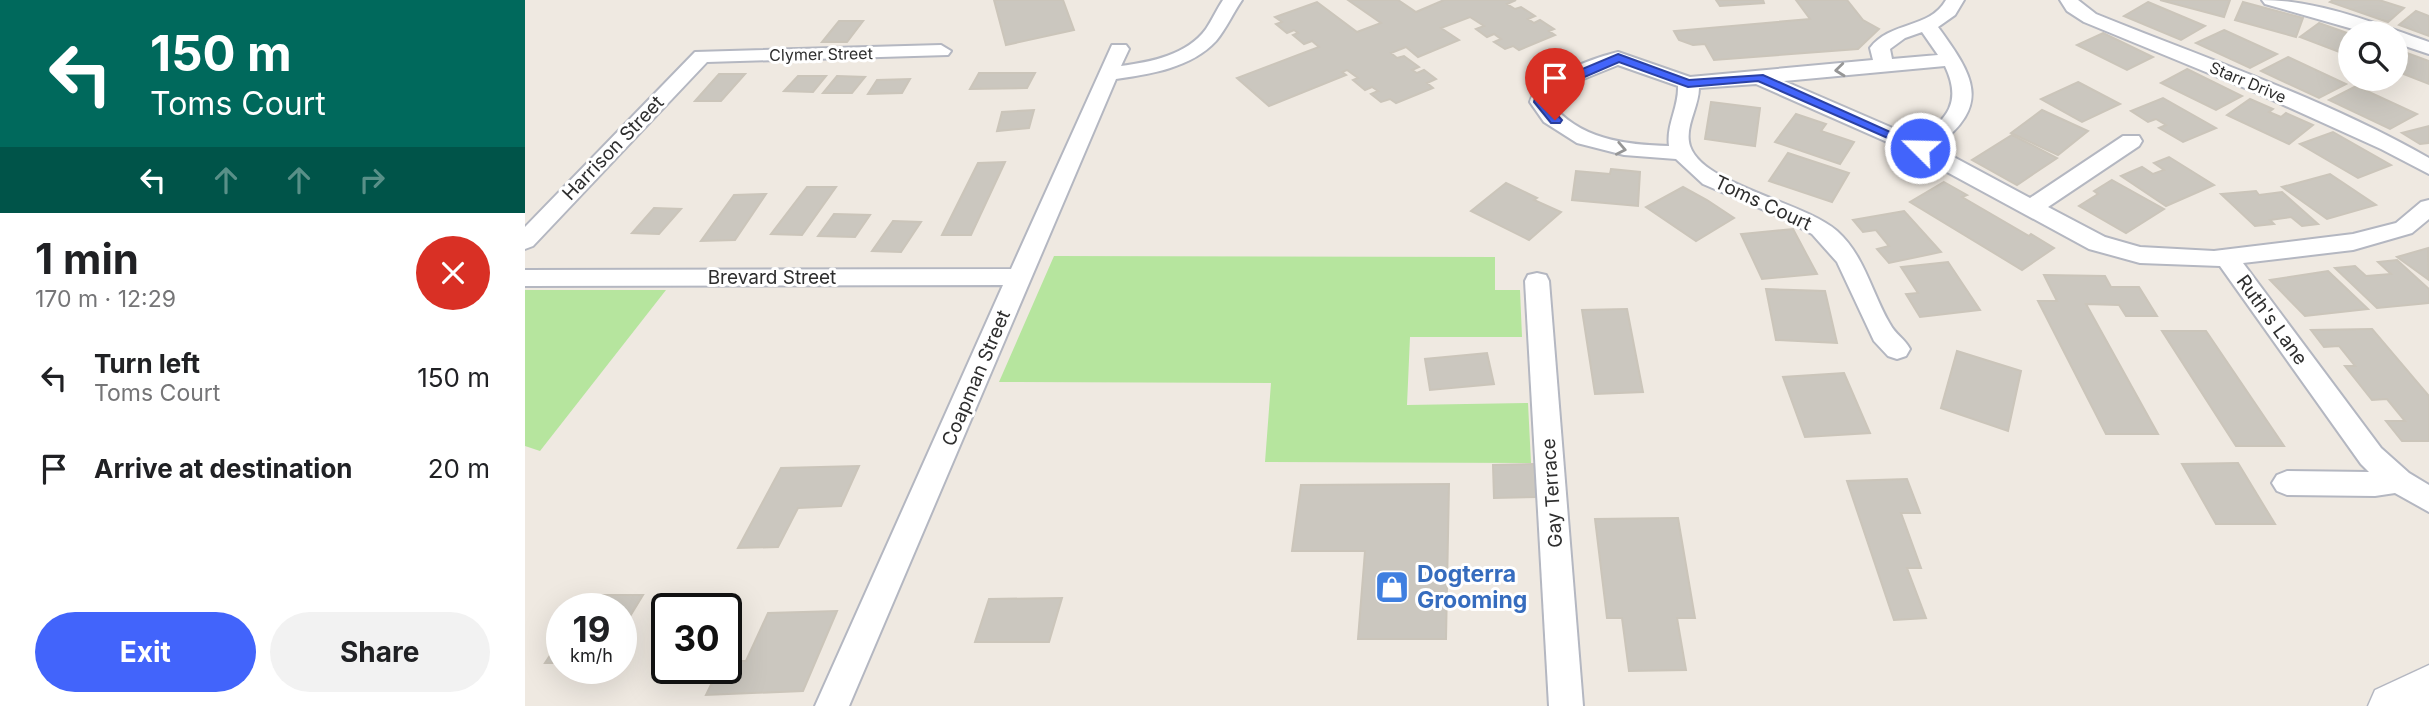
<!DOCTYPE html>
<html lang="en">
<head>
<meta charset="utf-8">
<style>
  :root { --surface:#fff; --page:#f2f2f2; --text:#202124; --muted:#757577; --accent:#4264fb }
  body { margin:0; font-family:Inter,sans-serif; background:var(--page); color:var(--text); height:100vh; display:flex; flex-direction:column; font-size:26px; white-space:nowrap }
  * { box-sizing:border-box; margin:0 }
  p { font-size:23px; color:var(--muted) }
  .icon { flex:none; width:38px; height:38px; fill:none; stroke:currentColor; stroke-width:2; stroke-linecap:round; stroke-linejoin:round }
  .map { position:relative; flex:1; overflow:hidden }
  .details { display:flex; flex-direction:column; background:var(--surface); width:525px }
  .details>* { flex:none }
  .top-card { background:#00695c; color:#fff; overflow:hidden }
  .buttons { position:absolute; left:1813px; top:21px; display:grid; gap:14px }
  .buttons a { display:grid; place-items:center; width:70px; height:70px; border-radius:50%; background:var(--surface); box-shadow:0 7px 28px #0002; font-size:35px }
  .speed { position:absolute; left:21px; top:593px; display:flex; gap:14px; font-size:35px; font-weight:700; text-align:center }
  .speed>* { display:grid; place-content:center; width:91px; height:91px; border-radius:50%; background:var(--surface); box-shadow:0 7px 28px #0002; line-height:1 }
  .speed small { font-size:18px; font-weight:400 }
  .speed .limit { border:4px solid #111; border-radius:10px; background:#fff; color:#111 }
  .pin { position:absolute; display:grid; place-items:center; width:60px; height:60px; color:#fff; margin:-72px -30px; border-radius:50% 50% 50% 0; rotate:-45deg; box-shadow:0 0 7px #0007 }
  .pin .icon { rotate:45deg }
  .me { position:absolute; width:77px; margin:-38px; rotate:293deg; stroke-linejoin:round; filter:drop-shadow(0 0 5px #0008) }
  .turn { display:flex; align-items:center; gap:24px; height:147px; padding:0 35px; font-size:32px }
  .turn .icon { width:91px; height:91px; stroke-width:2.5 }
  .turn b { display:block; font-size:49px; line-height:60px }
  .lanes { display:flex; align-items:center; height:66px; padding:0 35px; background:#0003; justify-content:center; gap:35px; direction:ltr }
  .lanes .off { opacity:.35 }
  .round { display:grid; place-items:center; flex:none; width:74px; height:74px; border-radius:37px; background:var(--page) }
  .summary { display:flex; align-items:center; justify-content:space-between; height:119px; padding:0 35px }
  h1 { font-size:42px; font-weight:700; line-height:52px }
  .action { display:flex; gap:14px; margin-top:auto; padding:14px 35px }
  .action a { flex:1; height:80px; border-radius:42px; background:var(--accent); color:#fff; font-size:28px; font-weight:700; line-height:80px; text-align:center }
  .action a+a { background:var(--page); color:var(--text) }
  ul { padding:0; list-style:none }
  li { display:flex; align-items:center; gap:21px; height:91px; padding:0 35px }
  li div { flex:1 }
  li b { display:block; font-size:26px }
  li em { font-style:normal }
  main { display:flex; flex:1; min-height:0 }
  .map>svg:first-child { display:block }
</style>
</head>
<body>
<main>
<section class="details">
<div class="top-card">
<div class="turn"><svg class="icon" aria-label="left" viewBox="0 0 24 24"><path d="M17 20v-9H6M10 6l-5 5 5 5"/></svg><div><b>150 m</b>Toms Court</div></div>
<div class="lanes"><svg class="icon" aria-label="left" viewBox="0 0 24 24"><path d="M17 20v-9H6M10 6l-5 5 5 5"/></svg><svg class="icon off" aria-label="ahead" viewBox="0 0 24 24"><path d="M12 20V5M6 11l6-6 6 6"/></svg><svg class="icon off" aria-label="ahead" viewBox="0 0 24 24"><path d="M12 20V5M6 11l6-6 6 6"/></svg><svg class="icon off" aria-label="right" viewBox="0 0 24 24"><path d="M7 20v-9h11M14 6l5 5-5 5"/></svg></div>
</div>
<div class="summary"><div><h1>1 min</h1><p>170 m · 12:29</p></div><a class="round" style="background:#d93025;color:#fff"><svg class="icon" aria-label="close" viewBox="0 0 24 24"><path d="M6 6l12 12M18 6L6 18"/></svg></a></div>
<ul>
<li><svg class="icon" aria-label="left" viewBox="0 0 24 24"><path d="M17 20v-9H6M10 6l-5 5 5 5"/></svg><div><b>Turn left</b><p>Toms Court</p></div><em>150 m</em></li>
<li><svg class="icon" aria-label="arrive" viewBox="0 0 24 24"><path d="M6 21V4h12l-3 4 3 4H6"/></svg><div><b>Arrive at destination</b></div><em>20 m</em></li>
</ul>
<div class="action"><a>Exit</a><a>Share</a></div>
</section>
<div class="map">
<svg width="1904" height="706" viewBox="0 0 1904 706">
  <rect width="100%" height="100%" fill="#efe9e1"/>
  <g fill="#b6e59e">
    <polygon points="529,256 970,257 970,290 995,290 997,337 885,337 882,405 1003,403 1006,463 740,462 746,383 474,382"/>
    <polygon points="0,290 141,290 15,451 0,446"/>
  </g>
  <g fill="#cbc7bf" stroke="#cbc5ba" stroke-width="2">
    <polygon points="469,0 538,0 549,30 481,45"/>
    <polygon points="823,0 873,0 891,12 919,0 991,0 982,4 990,9 996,7 1010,16 1003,19 1009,23 1015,20 1029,29 1024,31 1030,35 994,50 988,46 980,49 969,42 976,39 969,34 962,37 951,29 959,26 945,17 916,28 934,40 893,57 881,47 866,53 872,58 879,56 894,67 887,70 892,73 899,70 911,79 902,83 908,88 871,103 865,99 856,102 846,94 853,91 847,87 840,90 828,80 833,78 822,70 817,72 821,75 744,106 712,78 794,47 787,41 779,44 768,35 773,33 769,30 762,33 751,24 757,22 750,17 792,2 832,32 856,23"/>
    <polygon points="1191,0 1238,0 1239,3 1195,6"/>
    <polygon points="1271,0 1322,0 1338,20 1354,29 1333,49 1189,60 1180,44 1168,45 1154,40 1149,31 1285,19"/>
    <polygon points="1635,0 1705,0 1699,17"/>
    <polygon points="1808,0 1854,0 1879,8 1863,22 1805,2"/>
    <polygon points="1623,2 1680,26 1656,40 1599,16"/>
    <polygon points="1718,2 1778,18 1771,37 1710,20"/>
    <polygon points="1891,11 1904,16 1904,36 1874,25"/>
    <polygon points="314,21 338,21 322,42 297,42"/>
    <polygon points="1794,23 1825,34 1825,56 1775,37"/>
    <polygon points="1699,30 1752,54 1725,68 1671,43"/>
    <polygon points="1578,33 1628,57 1602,70 1552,45"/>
    <polygon points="1871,49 1904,61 1904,84 1871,71"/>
    <polygon points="1763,57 1821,84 1794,98 1736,71"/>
    <polygon points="1662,69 1717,96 1691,110 1636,83"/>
    <polygon points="454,73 510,73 502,88 445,89"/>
    <polygon points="194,74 220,74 196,101 170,101"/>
    <polygon points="273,76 301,76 288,92 259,91"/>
    <polygon points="312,76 340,77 327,93 298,93"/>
    <polygon points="385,79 377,93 343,94 352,80"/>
    <polygon points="1553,82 1595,104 1557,122 1516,99"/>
    <polygon points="1831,86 1892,114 1865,129 1804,100"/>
    <polygon points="1638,98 1691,128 1658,142 1634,128 1641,125 1631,119 1623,122 1606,111"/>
    <polygon points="1725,99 1748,109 1744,112 1756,117 1761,113 1788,125 1764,144 1702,115"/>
    <polygon points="1186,102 1235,108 1230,146 1180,139"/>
    <polygon points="509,110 504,128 472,131 477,112"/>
    <polygon points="1517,110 1563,131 1533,155 1486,133"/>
    <polygon points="1271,114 1301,124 1296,131 1329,142 1315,164 1250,142"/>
    <polygon points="1904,126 1904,143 1895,144 1877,133"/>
    <polygon points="1808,132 1866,165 1833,178 1775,144"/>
    <polygon points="1487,135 1532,158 1492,185 1447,160"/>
    <polygon points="1263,153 1324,173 1307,202 1244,181"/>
    <polygon points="1644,157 1689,185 1641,206 1596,176 1617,167 1628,174 1639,170 1629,163"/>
    <polygon points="480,162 446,235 417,235 453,163"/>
    <polygon points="1086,169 1115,172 1113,206 1047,200 1051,171 1085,174"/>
    <polygon points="1805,174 1851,205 1802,219 1757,187"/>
    <polygon points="1587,180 1639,209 1601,233 1554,206 1573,194 1569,191"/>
    <polygon points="1419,182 1442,195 1437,197 1504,236 1506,234 1529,248 1497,270 1385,202"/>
    <polygon points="981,183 1012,198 1009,200 1036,212 1004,240 946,211"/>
    <polygon points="282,187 311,187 277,235 246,234"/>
    <polygon points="1158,187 1182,200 1209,218 1171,241 1121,207"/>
    <polygon points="1731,191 1734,195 1757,192 1793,224 1777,226 1766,217 1745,220 1749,224 1730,226 1696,194"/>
    <polygon points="241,194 210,240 176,241 209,195"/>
    <polygon points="129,208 156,209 134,234 107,233"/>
    <polygon points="1379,211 1416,252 1364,263 1352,249 1364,246 1351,230 1338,232 1328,220"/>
    <polygon points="309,214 345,215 330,237 293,236"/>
    <polygon points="368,221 396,222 376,252 347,251"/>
    <polygon points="1268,229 1292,274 1237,279 1216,234"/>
    <polygon points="1903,248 1904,280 1872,257"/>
    <polygon points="1872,260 1904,289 1904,303 1852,308 1810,268 1830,266 1841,276 1866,274 1853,262"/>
    <polygon points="1423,262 1455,310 1395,317 1381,294 1393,293 1376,267"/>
    <polygon points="1803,271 1843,309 1780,316 1745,280"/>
    <polygon points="1519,275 1580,276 1586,287 1614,287 1632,316 1601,316 1594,305 1561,304 1633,434 1581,434 1513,301 1532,301"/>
    <polygon points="1241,289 1300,291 1312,343 1251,340"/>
    <polygon points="1102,309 1118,392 1070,394 1057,310"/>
    <polygon points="1847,329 1904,396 1904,441 1877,441 1861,421 1880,421 1862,399 1847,400 1820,366 1830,366 1814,346 1799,347 1786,330"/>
    <polygon points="1637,331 1681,331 1759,446 1711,446"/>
    <polygon points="1432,351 1496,371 1483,431 1416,408"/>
    <polygon points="962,353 969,384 905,390 900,359"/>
    <polygon points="1319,373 1345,433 1280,437 1258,377"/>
    <polygon points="1713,463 1750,524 1691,524 1657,464"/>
    <polygon points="1009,464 1012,497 969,498 968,465"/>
    <polygon points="334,466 316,506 273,508 253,547 213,548 256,468"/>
    <polygon points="1382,479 1395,513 1376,513 1396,568 1382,568 1401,618 1369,620 1322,481"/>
    <polygon points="924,484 921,639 833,639 840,551 767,551 776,485"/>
    <polygon points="1153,518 1170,618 1152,618 1161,670 1104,671 1097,618 1082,618 1070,519"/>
    <polygon points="64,595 118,595 96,631 96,609 55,609"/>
    <polygon points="537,598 524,642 450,642 464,599"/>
    <polygon points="312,611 278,691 181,695 194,668 201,668 201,661 221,661 243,613"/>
    <polygon points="37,637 37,663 20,663"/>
  </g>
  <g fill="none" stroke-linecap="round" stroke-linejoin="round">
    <g stroke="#b4b7c1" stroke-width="4">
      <g id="minor">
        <path d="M698,0H717C708,13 701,29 691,41C666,68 625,74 591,79L324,706H290L478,285L0,286V270L486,269L587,45H601L604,49L596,66C626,62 662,55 681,29C687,20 692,9 698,0Z"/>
        <path d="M1421,0H1439L1430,15L1413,27C1448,75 1468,105 1410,147L1505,198L1598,136H1614L1617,141L1614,146L1523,207L1580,237L1615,247L1689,251L1828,234L1871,223L1896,202L1904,200V219L1887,233L1828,250L1718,263L1856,448L1884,473L1904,485V512L1870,493L1850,496L1762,495L1752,491L1747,483L1752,475L1762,471L1844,472L1836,464L1695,266L1615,263L1564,249L1387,153L1231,84L1174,88C1174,107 1159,127 1165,146C1178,185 1279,202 1312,231C1340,256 1347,294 1365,324C1370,334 1380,339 1385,349L1381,356L1372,359L1363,356L1349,341L1312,262L1287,234L1253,216L1178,184L1151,159L1099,155L1052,143L1019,122L1005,102C1011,78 1069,58 1093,52L1165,77L1348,60L1345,48C1365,21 1405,29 1421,0ZM1397,32L1413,55L1367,59L1365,49L1380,38ZM1093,65L1153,86C1154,107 1141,125 1144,146C1100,145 1053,139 1025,102L1026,97L1041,86ZM1420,66C1437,102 1423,119 1393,139L1259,81Z"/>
        <path d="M1535,0H1553L1571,14C1682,59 1801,99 1904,158V174L1856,149L1732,93L1559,22L1542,11Z"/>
        <path d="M1737,0C1794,0 1851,24 1904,42V54L1871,43V33H1842L1740,4Z"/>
        <polygon points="416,45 426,51 423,55 182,62 8,246 0,249 0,227 170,52"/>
        <polygon points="1012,273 1021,275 1024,281 1058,706 1024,706 1000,281 1003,275"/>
      </g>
    </g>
    <g stroke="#b4b7c1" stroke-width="3">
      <polygon id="secondary" points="1904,665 1904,706 1843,706 1850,690"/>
    </g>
    <use href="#minor" fill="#fff" fill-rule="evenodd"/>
    <use href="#secondary" fill="#fff" fill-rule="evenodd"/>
  </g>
  <defs><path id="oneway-chevron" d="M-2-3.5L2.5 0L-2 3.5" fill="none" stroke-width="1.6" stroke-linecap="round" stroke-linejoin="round" transform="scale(1.75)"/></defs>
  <g stroke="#969696">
    <use href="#oneway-chevron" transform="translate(1315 70) rotate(174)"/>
    <use href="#oneway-chevron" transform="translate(1096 149) rotate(11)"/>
  </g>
  <polygon fill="#4264fb" stroke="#2b41a3" stroke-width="2" points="1093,54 1164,80 1238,75 1401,148 1399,150 1390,150 1233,81 1163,87 1094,62 1027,91 1021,102 1037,120 1035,123 1026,123 1009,102 1011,94 1019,85"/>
  <defs>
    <g id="shop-square" transform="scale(1.75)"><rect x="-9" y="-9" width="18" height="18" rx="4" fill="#3f7fe0" stroke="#fff"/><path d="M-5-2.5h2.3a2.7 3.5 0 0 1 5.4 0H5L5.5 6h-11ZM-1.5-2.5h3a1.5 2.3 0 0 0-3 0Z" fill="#fff"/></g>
  </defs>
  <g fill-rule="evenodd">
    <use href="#shop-square" x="867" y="587"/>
  </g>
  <g text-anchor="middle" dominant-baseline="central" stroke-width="6" stroke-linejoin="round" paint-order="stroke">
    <g font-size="16" fill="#2e2e2e" stroke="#fff">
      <text transform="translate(296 54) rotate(-1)">Clymer Street</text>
      <text transform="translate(1723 82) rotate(23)">Starr Drive</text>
    </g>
    <g font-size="19" fill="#2e2e2e" stroke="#fff">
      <text transform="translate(88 148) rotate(-46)">Harrison Street</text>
      <text transform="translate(1238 203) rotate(25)">Toms Court</text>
      <text x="247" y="277">Brevard Street</text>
      <text transform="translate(1747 320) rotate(54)">Ruth's Lane</text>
      <text transform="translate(451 378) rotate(-67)">Coapman Street</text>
      <text transform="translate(1027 493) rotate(-94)">Gay Terrace</text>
    </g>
    <g font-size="23" font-weight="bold" fill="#366cbe" stroke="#fff" text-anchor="start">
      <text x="892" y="574">Dogterra<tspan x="892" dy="26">Grooming</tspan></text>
    </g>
  </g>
</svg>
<div class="buttons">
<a><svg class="icon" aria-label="search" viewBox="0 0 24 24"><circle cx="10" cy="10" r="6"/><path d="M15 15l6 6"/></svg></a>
</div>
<div class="speed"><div>19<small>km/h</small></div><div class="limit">30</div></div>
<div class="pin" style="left:1030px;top:120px;background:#d93025"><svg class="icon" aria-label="arrive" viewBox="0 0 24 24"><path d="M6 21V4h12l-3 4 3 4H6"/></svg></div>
<svg class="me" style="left:1395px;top:148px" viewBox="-20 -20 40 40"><circle r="17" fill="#4264fb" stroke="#fff" stroke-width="3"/><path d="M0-11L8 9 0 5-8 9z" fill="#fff"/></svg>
</div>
</main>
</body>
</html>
